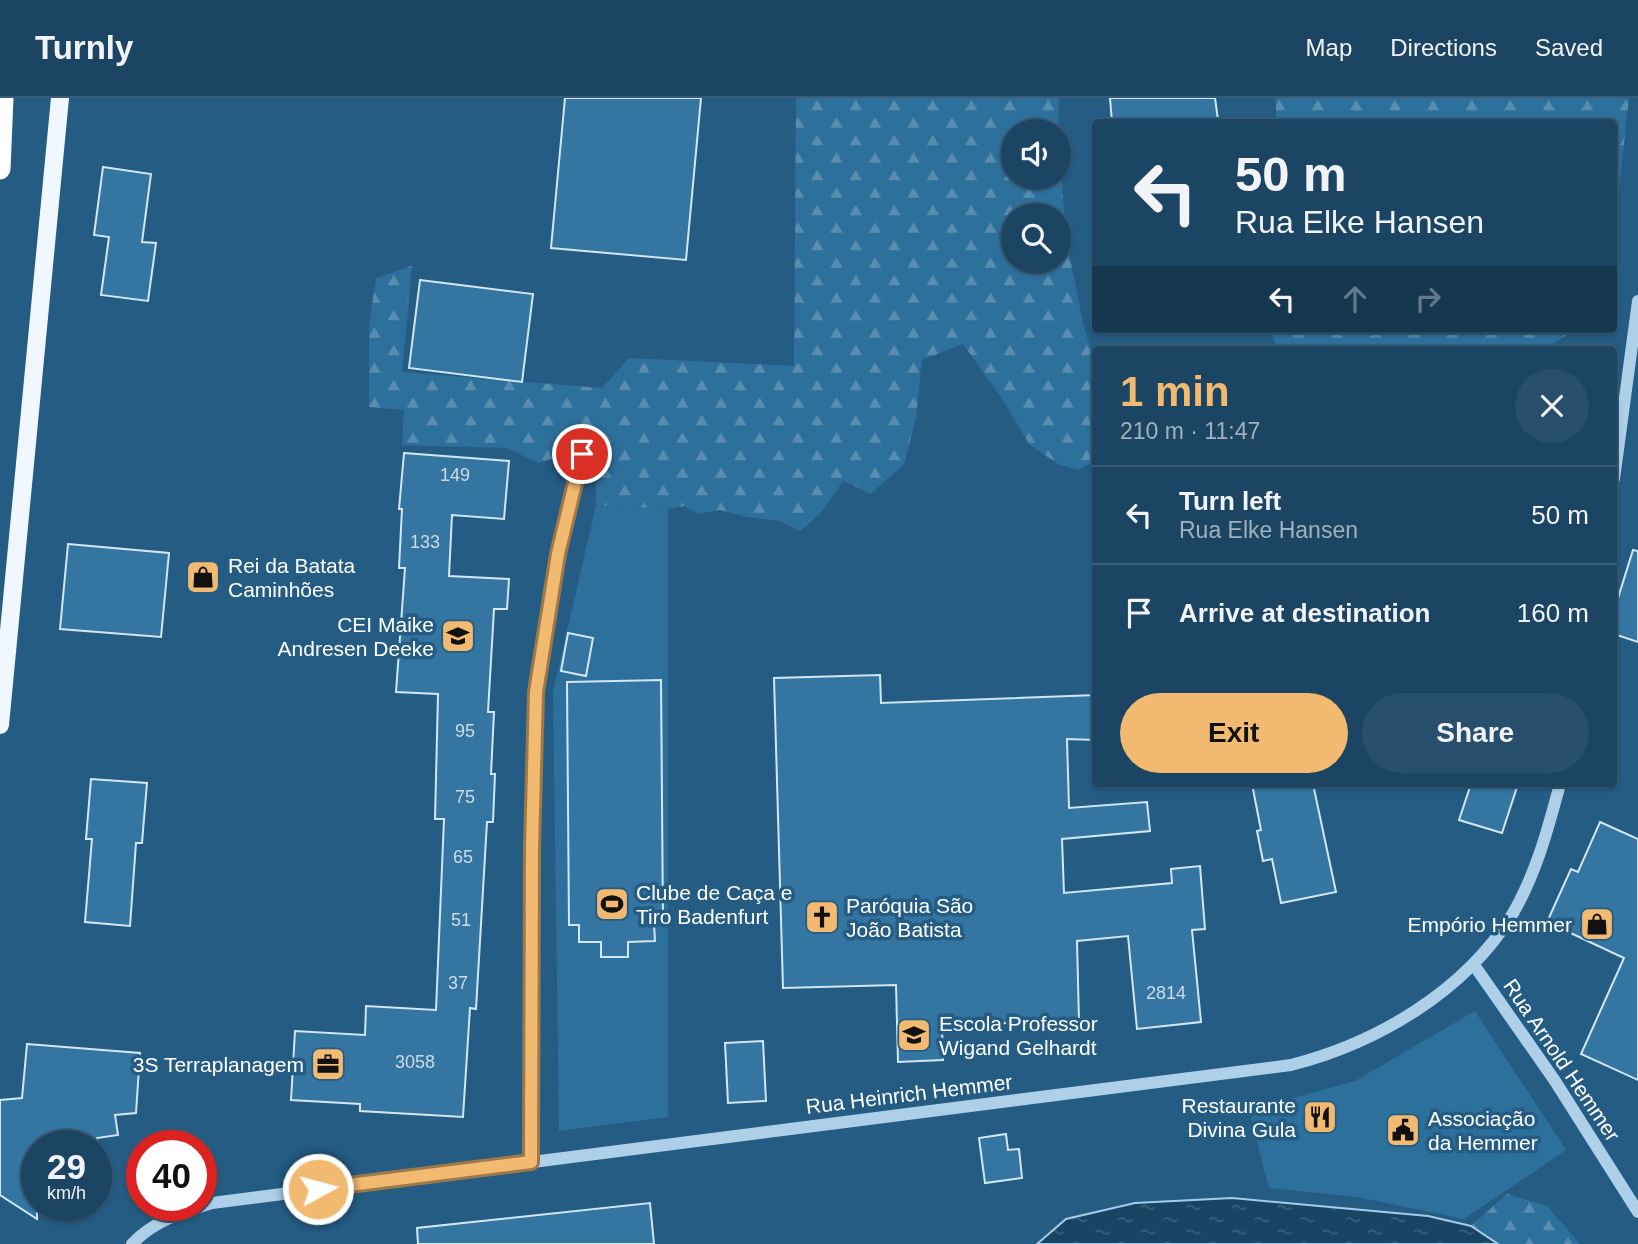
<!DOCTYPE html>
<html lang="en">
<head>
<meta charset="utf-8">
<style>
  :root { --surface:#1b4563; --page:#284f6c; --text:#f1f3f6; --muted:#a0b1be; --line:#395d78; --accent:#f2ba71 }
  body { margin:0; font-family:Arial,sans-serif; background:var(--page); color:var(--text); height:100vh; display:flex; flex-direction:column; font-size:26px; white-space:nowrap }
  * { box-sizing:border-box; margin:0 }
  p { font-size:23px; color:var(--muted) }
  .icon { flex:none; width:38px; height:38px; fill:none; stroke:currentColor; stroke-width:2; stroke-linecap:round; stroke-linejoin:round }
  .map { position:relative; flex:1; overflow:hidden }
  .panel { position:absolute; left:1092px; top:248px; width:525px; height:441px; display:flex; flex-direction:column; background:var(--surface); border-radius:7px; box-shadow:0 2px 5px #0004,0 0 0 2px var(--line) }
  .panel>* { flex:none }
  .banner { position:absolute; left:1092px; top:21px; width:525px; height:214px; border-radius:7px; box-shadow:0 2px 5px #0004,0 0 0 2px var(--line); background:#1b4563; color:var(--text); overflow:hidden }
  .controls { position:absolute; left:1001px; top:21px; display:grid; gap:14px }
  .controls a { display:grid; place-items:center; width:70px; height:70px; border-radius:50%; background:var(--surface); box-shadow:0 2px 5px #0004,0 0 0 2px var(--line); font-size:35px }
  .speed { position:absolute; left:21px; top:1032px; display:flex; gap:14px; font-size:35px; font-weight:700; text-align:center }
  .speed>* { display:grid; place-content:center; width:91px; height:91px; border-radius:50%; background:var(--surface); box-shadow:0 2px 5px #0004,0 0 0 2px var(--line); line-height:1 }
  .speed small { font-size:18px; font-weight:400 }
  .speed .limit { border:10px solid #d22; background:#fff; color:#111 }
  .pin { position:absolute; display:grid; place-items:center; width:60px; height:60px; color:#fff; margin:-30px; border:4px solid #fff; border-radius:50%; box-shadow:0 2px 7px #0007 }
  .me { position:absolute; width:77px; margin:-38px; rotate:83deg; stroke-linejoin:round; filter:drop-shadow(0 0 5px #0008) }
  .turn { display:flex; align-items:center; gap:24px; height:147px; padding:0 28px; font-size:32px }
  .turn .icon { width:91px; height:91px; stroke-width:2.5 }
  .turn b { display:block; font-size:49px; line-height:60px }
  .lanes { display:flex; align-items:center; height:66px; padding:0 28px; background:#0003; justify-content:center; gap:35px; direction:ltr }
  .lanes .off { opacity:.35 }
  .round { display:grid; place-items:center; flex:none; width:74px; height:74px; border-radius:37px; background:var(--page) }
  .overview { display:flex; align-items:center; justify-content:space-between; height:119px; padding:0 28px }
  h1 { font-size:42px; font-weight:600; line-height:52px; color:var(--accent) }
  .button { display:flex; gap:14px; margin-top:auto; padding:14px 28px }
  .button a { flex:1; height:80px; border-radius:42px; background:var(--accent); color:#111; font-size:28px; font-weight:600; line-height:80px; text-align:center }
  .button a+a { background:var(--page); color:var(--text) }
  ul { padding:0; list-style:none }
  li { display:flex; align-items:center; gap:21px; height:98px; padding:0 28px; border-top:2px solid var(--line) }
  li div { flex:1 }
  li b { display:block; font-size:26px }
  li em { font-style:normal }
  header { display:flex; align-items:center; gap:42px; box-sizing:border-box; height:98px; padding:0 35px; background:var(--surface); border-bottom:2px solid var(--line) }
  header strong { font-size:33px }
  nav { display:flex; gap:38px; margin-inline-start:auto; font-size:24px }
  .map>svg:first-child { display:block }
</style>
</head>
<body>
<header>
<strong>Turnly</strong>
<nav><a>Map</a><a>Directions</a><a>Saved</a></nav>
</header>
<div class="map">
<svg width="1638" height="1146" viewBox="0 0 1638 1146">
  <defs>
    <pattern id="forest-firs" width="22" height="20" patternUnits="userSpaceOnUse" patternTransform="scale(1.75)"><rect width="22" height="20" fill="#2e709c"/><path d="M5 1l3.5 6h-7zM16 11l3.5 6h-7z" fill="#588db0"/></pattern>
    <pattern id="water-ripples" width="26" height="14" patternUnits="userSpaceOnUse" patternTransform="scale(1.75)"><rect width="26" height="14" fill="#194464"/><path d="M2 4q2-2 4 0t4 0M15 11q2-2 4 0t4 0" fill="none" stroke="#3c607b"/></pattern>
  </defs>
  <rect width="100%" height="100%" fill="#245c84"/>
  <g fill="#2e709c">
    <polygon points="596,407 668,411 668,1019 559,1033 553,594"/>
    <polygon points="1475,913 1566,1052 1464,1121 1357,1099 1269,1090 1249,1012 1355,983"/>
  </g>
  <g fill="url(#forest-firs)" fill-rule="evenodd">
    <path d="M796,0H1059L1058,33H1013V79H1059V45L1066,139L1083,226L1095,264V363L1078,372L1058,366L1030,347L1000,298L963,246L922,262L916,320L904,366L871,396L843,383L821,415L800,433L780,423L747,419L720,412L698,416L684,408L668,411L596,407L595,357H564L538,365L507,350L402,347L404,312L369,309V227L376,180L412,168L402,274L602,290L629,260L794,268ZM1013,117H1059V163H1013Z"/>
    <polygon points="1275,0 1629,0 1614,136 1614,24 1277,24"/>
    <polygon points="1271,231 1576,231 1543,252 1277,252"/>
    <polygon points="1507,1096 1547,1108 1580,1146 1498,1146 1471,1128"/>
  </g>
  <polygon fill="url(#water-ripples)" stroke="#a2cde9" stroke-width="2" points="1232,1100 1428,1118 1471,1128 1498,1146 1037,1146 1066,1121 1135,1105"/>
  <g fill="#3475a1" stroke="#d1e7f6" stroke-width="2">
    <polygon points="565,0 701,0 686,162 551,150"/>
    <polygon points="1110,0 1215,0 1218,22 1191,24 1112,24"/>
    <polygon points="103,69 151,76 142,144 156,145 148,203 101,197 109,139 94,137"/>
    <polygon points="420,182 533,196 522,284 409,270"/>
    <polygon points="404,355 509,363 504,421 452,417 449,478 509,481 507,511 494,511 488,614 494,614 491,676 495,676 493,724 487,724 476,911 470,910 463,1019 360,1013 360,1006 291,1002 295,933 365,937 366,908 436,912 444,721 435,721 438,596 396,594 405,470 399,470 402,411 399,411"/>
    <polygon points="68,446 169,455 161,539 60,531"/>
    <polygon points="1633,452 1638,453 1638,544 1614,536 1614,513"/>
    <polygon points="568,535 593,540 586,578 561,573"/>
    <polygon points="880,577 881,605 1096,597 1096,642 1067,641 1069,710 1147,704 1150,733 1062,741 1064,795 1172,785 1171,771 1200,768 1205,831 1192,832 1201,924 1137,931 1128,838 1077,843 1079,923 942,927 943,962 898,964 896,887 783,890 774,580"/>
    <polygon points="661,582 663,825 654,826 655,843 628,844 628,859 601,859 601,844 579,844 579,827 569,827 567,584"/>
    <polygon points="91,681 147,685 142,745 136,745 130,828 85,824 92,741 86,741"/>
    <polygon points="1252,686 1313,686 1336,794 1281,805 1272,761 1263,763 1257,733 1261,732"/>
    <polygon points="1471,686 1518,686 1502,735 1459,722"/>
    <polygon points="1600,724 1638,741 1638,982 1581,956 1624,860 1547,824 1571,771 1578,774"/>
    <polygon points="763,943 766,1003 728,1005 725,945"/>
    <polygon points="27,946 140,955 136,1015 115,1017 118,1037 97,1040 97,1048 37,1048 37,1121 0,1097 0,1002 22,1000"/>
    <polygon points="1006,1036 1008,1052 1019,1051 1022,1080 985,1085 979,1040"/>
    <polygon points="650,1105 654,1146 418,1146 417,1130"/>
  </g>
  <g fill="none" stroke-linecap="round" stroke-linejoin="round">
    <g stroke="#add0e8" stroke-width="12">
      <polyline points="1614,381 1638,203"/>
      <polyline points="1474,867 1555,983 1638,1114"/>
      <polyline points="531,1064 532,751 536,594 558,456 582,356"/>
      <path d="M132,1146C153,1123 183,1114 212,1105L1291,967C1377,945 1464,894 1512,817C1536,776 1548,731 1560,686"/>
    </g>
    <polyline stroke="#f0f7fe" stroke-width="18" points="0,627 60,0"/>
    <polyline stroke="#fff" stroke-width="21" points="0,71 3,0"/>
  </g>
  <g fill="none" stroke-linecap="round" stroke-linejoin="round">
    <g stroke="#9d7949" stroke-width="18">
      <polyline id="route" points="318,1091 531,1064 532,751 536,594 558,456 582,356"/>
    </g>
    <use href="#route" stroke="#f2ba71" stroke-width="12"/>
  </g>
  <defs>
    <g id="shop-square" transform="scale(1.75)"><rect x="-9" y="-9" width="18" height="18" rx="4" fill="#f2ba71" stroke="#245c84"/><path d="M-5-2.5h2.3a2.7 3.5 0 0 1 5.4 0H5L5.5 6h-11ZM-1.5-2.5h3a1.5 2.3 0 0 0-3 0Z" fill="#111"/></g>
    <g id="school-square" transform="scale(1.75)"><rect x="-9" y="-9" width="18" height="18" rx="4" fill="#f2ba71" stroke="#245c84"/><path d="M0-5L7-2L0 1L-7-2ZM-4 1L0 2.5L4 1V4Q0 6-4 4Z" fill="#111"/></g>
    <g id="stadium-square" transform="scale(1.75)"><rect x="-9" y="-9" width="18" height="18" rx="4" fill="#f2ba71" stroke="#245c84"/><path d="M0-5a6.5 5 0 1 0 0 10a6.5 5 0 1 0 0-10ZM-3.5-1.8h7v3.6h-7Z" fill="#111"/></g>
    <g id="church-square" transform="scale(1.75)"><rect x="-9" y="-9" width="18" height="18" rx="4" fill="#f2ba71" stroke="#245c84"/><path d="M-1.2-6h2.4v3.5h3.3v2.4h-3.3V6h-2.4V-.1h-3.3v-2.4h3.3Z" fill="#111"/></g>
    <g id="office-square" transform="scale(1.75)"><rect x="-9" y="-9" width="18" height="18" rx="4" fill="#f2ba71" stroke="#245c84"/><path d="M-6-3h4V-5.5h4V-3h4V5H-6ZM-1-4.5V-3h2v-1.5ZM-6 0V1H6V0Z" fill="#111"/></g>
    <g id="restaurant-square" transform="scale(1.75)"><rect x="-9" y="-9" width="18" height="18" rx="4" fill="#f2ba71" stroke="#245c84"/><path d="M-5-6h1v4h1v-4h1v4h1v-4h1v5L-1.5 .5V6h-2V.5L-5-1ZM5-6V6H3V1.5H1.5Q1.5-4 5-6Z" fill="#111"/></g>
    <g id="civic-square" transform="scale(1.75)"><rect x="-9" y="-9" width="18" height="18" rx="4" fill="#f2ba71" stroke="#245c84"/><path d="M-.6-6.5H3V-4.5H.6V-3L4-1V1h2V6H-6V1h2V-1L-.6-3ZM-1.2 2.5V6h2.4V2.5Z" fill="#111"/></g>
  </defs>
  <g fill-rule="evenodd">
    <use href="#shop-square" x="203" y="479"/>
    <use href="#school-square" x="458" y="538"/>
    <use href="#stadium-square" x="612" y="806"/>
    <use href="#church-square" x="822" y="819"/>
    <use href="#shop-square" x="1597" y="826"/>
    <use href="#school-square" x="914" y="937"/>
    <use href="#office-square" x="328" y="966"/>
    <use href="#restaurant-square" x="1320" y="1019"/>
    <use href="#civic-square" x="1403" y="1032"/>
  </g>
  <g text-anchor="middle" dominant-baseline="central" stroke-width="7" stroke-linejoin="round" paint-order="stroke">
    <g font-size="18" fill="#ccdce8">
      <text x="455" y="377">149</text>
      <text x="425" y="444">133</text>
      <text x="465" y="633">95</text>
      <text x="465" y="699">75</text>
      <text x="463" y="759">65</text>
      <text x="461" y="822">51</text>
      <text x="458" y="885">37</text>
      <text x="1166" y="895">2814</text>
      <text x="415" y="964">3058</text>
    </g>
    <g font-size="21" fill="#fff" stroke="#245c84" text-anchor="start">
      <text x="228" y="467">Rei da Batata<tspan x="228" dy="24">Caminhões</tspan></text>
      <text x="434" y="526" text-anchor="end">CEI Maike<tspan x="434" dy="24">Andresen Deeke</tspan></text>
      <text x="636" y="794">Clube de Caça e<tspan x="636" dy="24">Tiro Badenfurt</tspan></text>
      <text x="846" y="807">Paróquia São<tspan x="846" dy="24">João Batista</tspan></text>
      <text x="1572" y="826" text-anchor="end">Empório Hemmer</text>
      <text x="939" y="925">Escola Professor<tspan x="939" dy="24">Wigand Gelhardt</tspan></text>
      <text x="304" y="966" text-anchor="end">3S Terraplanagem</text>
      <text x="1296" y="1007" text-anchor="end">Restaurante<tspan x="1296" dy="24">Divina Gula</tspan></text>
      <text x="1428" y="1020">Associação<tspan x="1428" dy="24">da Hemmer</tspan></text>
    </g>
    <g font-size="21" fill="#fff" stroke="#245c84">
      <text transform="translate(1562 962) rotate(56)">Rua Arnold Hemmer</text>
      <text transform="translate(909 996) rotate(-7)">Rua Heinrich Hemmer</text>
    </g>
  </g>
</svg>
<div class="controls">
<a><svg class="icon" aria-label="sound" viewBox="0 0 24 24"><path d="M4 9h4l5-4v14l-5-4H4zM17 9q2 3 0 6"/></svg></a>
<a><svg class="icon" aria-label="search" viewBox="0 0 24 24"><circle cx="10" cy="10" r="6"/><path d="M15 15l6 6"/></svg></a>
</div>
<div class="speed"><div>29<small>km/h</small></div><div class="limit">40</div></div>
<div class="pin" style="left:582px;top:356px;background:#d93025"><svg class="icon" aria-label="arrive" viewBox="0 0 24 24"><path d="M6 21V4h12l-3 4 3 4H6"/></svg></div>
<svg class="me" style="left:318px;top:1091px" viewBox="-20 -20 40 40"><circle r="17" fill="#f2ba71" stroke="#fff" stroke-width="3"/><path d="M0-11L8 9 0 5-8 9z" fill="#fff"/></svg>
<div class="banner">
<div class="turn"><svg class="icon" aria-label="left" viewBox="0 0 24 24"><path d="M17 20v-9H6M10 6l-5 5 5 5"/></svg><div><b>50 m</b>Rua Elke Hansen</div></div>
<div class="lanes"><svg class="icon" aria-label="left" viewBox="0 0 24 24"><path d="M17 20v-9H6M10 6l-5 5 5 5"/></svg><svg class="icon off" aria-label="ahead" viewBox="0 0 24 24"><path d="M12 20V5M6 11l6-6 6 6"/></svg><svg class="icon off" aria-label="right" viewBox="0 0 24 24"><path d="M7 20v-9h11M14 6l5 5-5 5"/></svg></div>
</div>
<section class="panel">
<div class="overview"><div><h1>1 min</h1><p>210 m · 11:47</p></div><a class="round"><svg class="icon" aria-label="close" viewBox="0 0 24 24"><path d="M6 6l12 12M18 6L6 18"/></svg></a></div>
<ul>
<li><svg class="icon" aria-label="left" viewBox="0 0 24 24"><path d="M17 20v-9H6M10 6l-5 5 5 5"/></svg><div><b>Turn left</b><p>Rua Elke Hansen</p></div><em>50 m</em></li>
<li><svg class="icon" aria-label="arrive" viewBox="0 0 24 24"><path d="M6 21V4h12l-3 4 3 4H6"/></svg><div><b>Arrive at destination</b></div><em>160 m</em></li>
</ul>
<div class="button"><a>Exit</a><a>Share</a></div>
</section>
</div>
</body>
</html>
